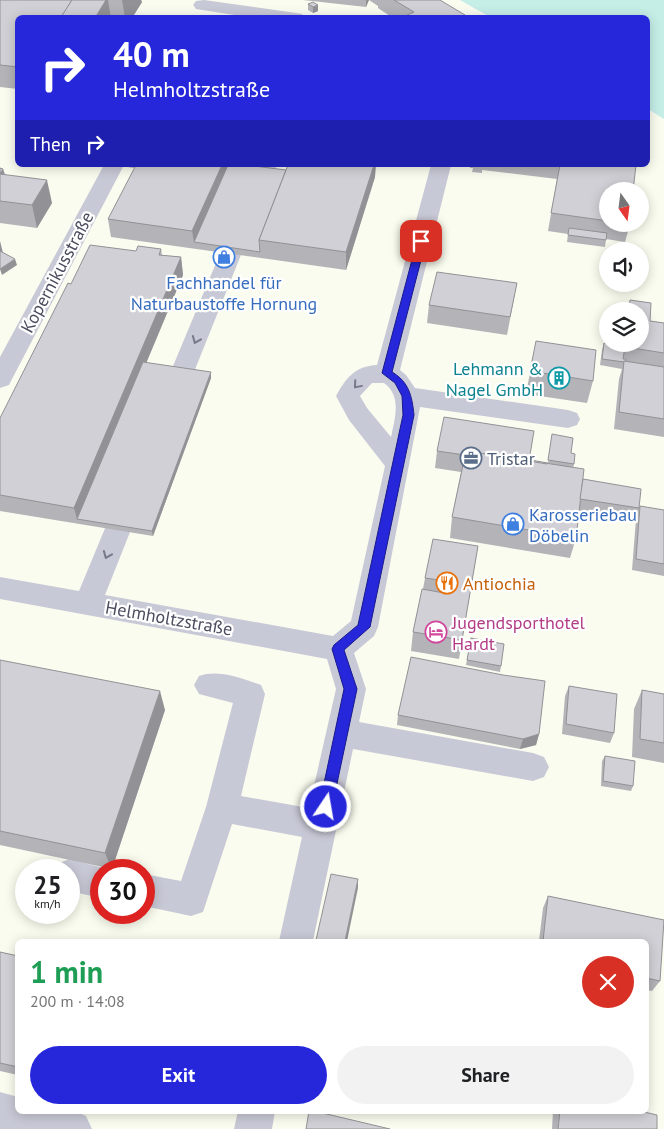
<!DOCTYPE html>
<html lang="en">
<head>
<meta charset="utf-8">
<style>
  :root { --surface:#fff; --page:#f2f2f2; --text:#202124; --muted:#757577; --accent:#2627db }
  body { margin:0; font-family:"PT Sans",sans-serif; background:var(--page); color:var(--text); height:100vh; display:flex; flex-direction:column; font-size:19px; white-space:nowrap }
  * { box-sizing:border-box; margin:0 }
  p { font-size:16px; color:var(--muted) }
  .icon { flex:none; width:28px; height:28px; fill:none; stroke:currentColor; stroke-width:2; stroke-linecap:round; stroke-linejoin:round }
  .map { position:relative; flex:1; overflow:hidden }
  .sheet { position:absolute; left:15px; top:939px; width:634px; height:175px; display:flex; flex-direction:column; background:var(--surface); border-radius:8px; box-shadow:0 2px 12px #0003 }
  .sheet>* { flex:none }
  .hud { position:absolute; left:15px; top:15px; width:635px; height:152px; border-radius:8px; box-shadow:0 2px 12px #0003; background:#2627db; color:#fff; overflow:hidden }
  .needle { width:32px; rotate:166deg }
  .controls { position:absolute; left:599px; top:182px; display:grid; gap:10px }
  .controls a { display:grid; place-items:center; width:50px; height:50px; border-radius:50%; background:var(--surface); box-shadow:0 2px 12px #0003; font-size:25px }
  .speed { position:absolute; left:15px; top:859px; display:flex; gap:10px; font-size:25px; font-weight:700; text-align:center }
  .speed>* { display:grid; place-content:center; width:65px; height:65px; border-radius:50%; background:var(--surface); box-shadow:0 2px 12px #0003; line-height:1 }
  .speed small { font-size:12px; font-weight:400 }
  .speed .limit { border:8px solid #d22; background:#fff; color:#111 }
  .pin { position:absolute; display:grid; place-items:center; width:42px; height:42px; color:#fff; margin:-21px; border-radius:10px; box-shadow:0 2px 8px #0006 }
  .me { position:absolute; width:55px; margin:-28px; rotate:12deg; stroke-linejoin:round; filter:drop-shadow(0 0 4px #0008) }
  .turn { display:flex; align-items:center; gap:18px; height:105px; padding:0 15px; font-size:22px }
  .turn .icon { width:65px; height:65px; stroke-width:2.5 }
  .turn b { display:block; font-size:35px; line-height:42px }
  .then { display:flex; align-items:center; height:48px; padding:0 15px; background:#0003; gap:10px; font-size:19px }
  .round { display:grid; place-items:center; flex:none; width:52px; height:52px; border-radius:26px; background:var(--page) }
  .summary { display:flex; align-items:center; justify-content:space-between; height:85px; padding:0 15px }
  h1 { font-size:30px; font-weight:700; line-height:38px; color:#1e9e55 }
  .cta { display:flex; gap:10px; margin-top:auto; padding:10px 15px }
  .cta a { flex:1; height:58px; border-radius:30px; background:var(--accent); color:#fff; font-size:20px; font-weight:700; line-height:58px; text-align:center }
  .cta a+a { background:var(--page); color:var(--text) }
  .map>svg:first-child { display:block }
</style>
</head>
<body>
<div class="map">
<svg width="664" height="1129" viewBox="0 0 664 1129">
  <rect width="100%" height="100%" fill="#f5f4f3"/>
  <path fill="#fafcef" fill-rule="evenodd" d="M0,0H460L490,17L18,18V165H648V109L664,119V1129H0ZM608,191H640V224H608ZM608,251H640V284H608ZM608,311H640V344H608ZM26,870H69V912H26ZM101,870H144V912H101ZM18,941H646V1111H18Z"/>
  <polygon fill="#c5eee7" points="460,0 664,0 664,119 648,109 648,18 490,17"/>
  <g fill="none" stroke-linecap="round" stroke-linejoin="round">
    <g fill="#c8c9d6" fill-rule="evenodd">
      <polygon points="204,0 296,13 302,14 305,18 254,18 196,9 193,5 196,1"/>
      <polygon points="104,165 124,165 12,379 9,385 0,388 0,357"/>
      <polygon points="257,165 277,165 182,402 179,408 170,411 161,408 158,402"/>
      <path d="M431,165H451L400,370L406,375L415,388L568,410L577,413L580,419L577,425L568,428L420,407L378,627L374,636L354,653L366,689L359,722L533,753L544,757L549,767L544,777L533,781L353,749L313,941H279L302,837L232,824L203,912L191,916L144,906V874L181,881L206,807L233,703L199,694L194,685L199,676C217,669 242,678 261,685L265,694L241,796L309,808L336,689L327,659L0,599V577L79,591L118,497L122,490L131,487L140,490L144,497L105,595L333,636L351,621L385,466L349,420L336,396C346,378 355,366 377,365ZM372,383H384C402,396 395,418 391,437L367,408L360,396Z"/>
      <polygon points="69,859 111,870 101,870 101,898 69,891 69,870 55,870 57,864"/>
      <polygon points="0,1092 18,1097 18,1111 75,1111 86,1116 92,1129 0,1129"/>
      <polygon points="238,1111 275,1111 272,1129 234,1129"/>
    </g>
  </g>
  <g fill="#b3b3b8">
    <polygon points="0,0 141,0 142,2 132,18 18,18 18,89 0,87"/>
    <polygon points="303,0 369,0 366,7"/>
    <polygon points="369,0 440,0 465,18 393,18 378,8 378,6"/>
    <polygon points="308,4 318,5 318,11 313,13 308,10"/>
    <polygon points="127,165 135,165 134,168 127,167"/>
    <polygon points="470,165 636,165 608,191 608,224 630,224 625,242 606,239 605,247 567,242 568,234 548,231 557,179 482,170 482,173 472,172 473,168 470,168"/>
    <polygon points="0,168 3,169 5,174 52,203 37,228 0,223"/>
    <polygon points="286,170 375,177 346,270 111,237 108,219"/>
    <polygon points="161,249 162,255 181,257 183,275 146,363 211,372 211,378 153,536 0,511 0,418 136,251"/>
    <polygon points="517,283 507,335 427,323 429,305"/>
    <polygon points="630,300 650,321 664,323 664,437 614,429 619,379 622,369 600,365 602,350 604,343 623,346 623,344 640,344 640,311 627,311"/>
    <polygon points="536,341 593,381 587,403 526,394"/>
    <polygon points="552,434 571,453 574,464 573,468 583,479 639,507 664,510 664,576 632,570 636,519 635,520 579,511 576,538 570,558 450,538 452,517 461,472 435,468 437,451 530,460 548,463"/>
    <polygon points="478,546 459,659 411,651 413,632 423,589 425,578"/>
    <polygon points="471,638 501,666 500,672 466,665"/>
    <polygon points="0,660 165,710 112,869 0,845"/>
    <polygon points="569,686 614,733 610,743 562,734 565,696"/>
    <polygon points="642,690 664,694 664,763 632,757 634,709"/>
    <polygon points="398,715 539,734 536,745 520,749 397,725"/>
    <polygon points="605,756 633,786 631,791 601,786 602,761"/>
    <polygon points="548,896 664,920 660,981 652,991 646,990 646,941 539,941 543,908"/>
    <polygon points="0,952 18,956 18,1075 0,1071"/>
    <polygon points="553,1111 640,1111 657,1129 552,1129"/>
  </g>
  <g fill="#929296">
    <polygon points="106,0 108,0 111,18 95,18"/>
    <polygon points="122,0 141,0 142,2 132,18 125,18"/>
    <polygon points="366,0 369,0 366,7"/>
    <polygon points="318,5 318,11 313,13 313,7"/>
    <polygon points="222,165 229,165 194,242 192,231"/>
    <polygon points="374,165 376,165 375,177 346,270 346,252"/>
    <polygon points="3,169 9,192 0,174"/>
    <polygon points="47,180 52,203 37,228 32,205"/>
    <polygon points="0,241 3,253 0,258"/>
    <polygon points="181,257 183,275 81,519 77,519 74,508"/>
    <polygon points="15,259 17,265 2,275 0,269"/>
    <polygon points="211,372 211,378 153,536 152,531"/>
    <polygon points="160,691 165,710 112,869 105,853"/>
    <polygon points="539,734 536,745 520,749 523,739"/>
    <polygon points="358,879 358,888 347,941 345,941"/>
  </g>
  <g fill="#d0d0d6" stroke="#929296">
    <polygon points="0,0 72,0 61,18 18,18 18,67 0,65"/>
    <polygon points="72,0 106,0 95,18 61,17"/>
    <polygon points="394,0 440,0 465,15 459,18 401,18 414,12"/>
    <polygon points="313,2 318,5 313,7 308,4"/>
    <polygon points="136,165 222,165 192,231 108,219"/>
    <polygon points="228,165 246,165 286,170 259,240 260,252 194,242"/>
    <polygon points="288,165 374,165 346,252 259,240"/>
    <polygon points="560,165 636,165 633,191 608,191 608,221 551,213"/>
    <polygon points="0,168 3,169 0,174 47,180 32,205 0,201"/>
    <polygon points="569,228 607,233 606,240 568,235"/>
    <polygon points="90,245 136,251 138,246 161,249 159,255 181,257 74,508 0,495 0,418 68,283 71,284"/>
    <polygon points="0,251 15,259 0,269"/>
    <polygon points="437,272 517,283 510,317 429,305"/>
    <polygon points="630,300 651,303 650,321 664,323 664,353 626,347 627,344 640,344 640,311 629,311"/>
    <polygon points="536,341 596,350 593,381 530,371"/>
    <polygon points="604,343 625,347 623,359 626,359 626,362 624,361 624,362 602,359"/>
    <polygon points="624,361 664,367 664,419 619,412"/>
    <polygon points="143,362 211,372 152,531 77,519"/>
    <polygon points="444,417 534,431 529,461 466,451 465,455 437,451"/>
    <polygon points="552,434 573,438 571,453 575,454 574,464 548,460"/>
    <polygon points="466,451 584,469 576,538 452,517"/>
    <polygon points="530,460 548,463 547,464 529,461"/>
    <polygon points="583,479 641,489 639,508 580,499"/>
    <polygon points="640,506 664,510 664,564 636,559"/>
    <polygon points="433,539 478,546 462,640 413,632 422,589 444,593 446,581 425,578"/>
    <polygon points="471,638 504,644 501,666 467,660"/>
    <polygon points="411,657 503,675 545,681 539,734 523,739 398,715"/>
    <polygon points="0,660 160,691 105,853 0,831"/>
    <polygon points="569,686 617,694 614,733 566,724"/>
    <polygon points="642,690 664,694 664,743 640,739"/>
    <polygon points="605,756 635,761 633,786 603,781"/>
    <polygon points="331,874 358,879 345,941 323,941 316,940"/>
    <polygon points="548,896 664,920 660,981 646,978 646,941 543,941"/>
    <polygon points="0,952 18,956 18,1067 0,1063"/>
    <polygon points="309,1111 314,1111 390,1129 306,1129"/>
    <polygon points="560,1111 640,1111 657,1115 657,1129 558,1129"/>
  </g>
  <defs><path id="oneway-chevron" d="M-2-3.5L2.5 0L-2 3.5" fill="none" stroke-width="1.6" stroke-linecap="round" stroke-linejoin="round" transform="scale(1.25)"/></defs>
  <g stroke="#777889">
    <use href="#oneway-chevron" transform="translate(196 340) rotate(112)"/>
    <use href="#oneway-chevron" transform="translate(357 385) rotate(130)"/>
    <use href="#oneway-chevron" transform="translate(107 555) rotate(112)"/>
  </g>
  <path fill="#2627db" stroke="#19198e" d="M421,238L426,241L392,372C409,382 412,396 414,415L370,627L344,650L357,689L332,807L330,811L326,813L321,811L319,807L344,689L332,649L334,645L358,625L403,415L402,396L395,383L382,373L417,241Z"/>
  <defs>
    <g id="shop-ring" transform="scale(1.125)"><circle r="9.5" fill="#fff" stroke="#3f7fe0" stroke-width="1.5"/><path d="M-5-2.5h2.3a2.7 3.5 0 0 1 5.4 0H5L5.5 6h-11ZM-1.5-2.5h3a1.5 2.3 0 0 0-3 0Z" fill="#3f7fe0"/></g>
    <g id="building-ring" transform="scale(1.125)"><circle r="9.5" fill="#fff" stroke="#0f9aa8" stroke-width="1.5"/><path d="M-4-6H4V6H1V3H-1V6H-4ZM-2.5-4.3h1.7v1.8h-1.7ZM.8-4.3h1.7v1.8H.8ZM-2.5-1h1.7V.8h-1.7ZM.8-1h1.7V.8H.8Z" fill="#0f9aa8"/></g>
    <g id="office-ring" transform="scale(1.125)"><circle r="9.5" fill="#fff" stroke="#5c6f8a" stroke-width="1.5"/><path d="M-6-3h4V-5.5h4V-3h4V5H-6ZM-1-4.5V-3h2v-1.5ZM-6 0V1H6V0Z" fill="#5c6f8a"/></g>
    <g id="restaurant-ring" transform="scale(1.125)"><circle r="9.5" fill="#fff" stroke="#e8710a" stroke-width="1.5"/><path d="M-5-6h1v4h1v-4h1v4h1v-4h1v5L-1.5 .5V6h-2V.5L-5-1ZM5-6V6H3V1.5H1.5Q1.5-4 5-6Z" fill="#e8710a"/></g>
    <g id="hotel-ring" transform="scale(1.125)"><circle r="9.5" fill="#fff" stroke="#d1479c" stroke-width="1.5"/><path d="M-6-4.5h1.5V1H6V5H4.5V3h-9V5H-6ZM-4 0a1.8 1.8 0 1 1 3.6 0ZM.5 0V-2.5h3Q6-2.5 6 0Z" fill="#d1479c"/></g>
  </defs>
  <g fill-rule="evenodd">
    <use href="#shop-ring" x="224" y="257"/>
    <use href="#building-ring" x="559" y="378"/>
    <use href="#office-ring" x="471" y="458"/>
    <use href="#shop-ring" x="513" y="524"/>
    <use href="#restaurant-ring" x="447" y="583"/>
    <use href="#hotel-ring" x="436" y="632"/>
  </g>
  <g text-anchor="middle" dominant-baseline="central" stroke-width="4.5" stroke-linejoin="round" paint-order="stroke">
    <g font-size="18" fill="#4b4d5f" stroke="#fff">
      <text transform="translate(57 272) rotate(-62)">Kopernikusstraße</text>
      <text transform="translate(169 618) rotate(10)">Helmholtzstraße</text>
    </g>
    <g font-size="18" fill="#366cbe" stroke="#fff">
      <text x="224" y="282">Fachhandel für<tspan x="224" dy="21">Naturbaustoffe Hornung</tspan></text>
      <text x="529" y="514" text-anchor="start">Karosseriebau<tspan x="529" dy="21">Döbelin</tspan></text>
    </g>
    <g font-size="18" fill="#0d838f" stroke="#fff" text-anchor="end">
      <text x="543" y="368">Lehmann &amp;<tspan x="543" dy="21">Nagel GmbH</tspan></text>
    </g>
    <g font-size="18" fill="#4e5e75" stroke="#fff" text-anchor="start">
      <text x="487" y="458">Tristar</text>
    </g>
    <g font-size="18" fill="#c56008" stroke="#fff" text-anchor="start">
      <text x="463" y="583">Antiochia</text>
    </g>
    <g font-size="18" fill="#b23c85" stroke="#fff" text-anchor="start">
      <text x="452" y="622">Jugendsporthotel<tspan x="452" dy="21">Hardt</tspan></text>
    </g>
  </g>
</svg>
<div class="controls">
<a><svg class="needle" viewBox="-14 -14 28 28"><path d="M0-13l5 13h-10z" fill="#e53935"/><path d="M0 13l5-13h-10z" fill="#757577"/></svg></a>
<a><svg class="icon" aria-label="sound" viewBox="0 0 24 24"><path d="M4 9h4l5-4v14l-5-4H4zM17 9q2 3 0 6"/></svg></a>
<a><svg class="icon" aria-label="layers" viewBox="0 0 24 24"><path d="M12 4l9 5-9 5-9-5zM3 14l9 5 9-5"/></svg></a>
</div>
<div class="speed"><div>25<small>km/h</small></div><div class="limit">30</div></div>
<div class="pin" style="left:421px;top:241px;background:#d93025"><svg class="icon" aria-label="arrive" viewBox="0 0 24 24"><path d="M6 21V4h12l-3 4 3 4H6"/></svg></div>
<svg class="me" style="left:326px;top:807px" viewBox="-20 -20 40 40"><circle r="17" fill="#2627db" stroke="#fff" stroke-width="3"/><path d="M0-11L8 9 0 5-8 9z" fill="#fff"/></svg>
<div class="hud">
<div class="turn"><svg class="icon" aria-label="right" viewBox="0 0 24 24"><path d="M7 20v-9h11M14 6l5 5-5 5"/></svg><div><b>40 m</b>Helmholtzstraße</div></div>
<div class="then">Then<svg class="icon" aria-label="right" viewBox="0 0 24 24"><path d="M7 20v-9h11M14 6l5 5-5 5"/></svg></div>
</div>
<section class="sheet">
<div class="summary"><div><h1>1 min</h1><p>200 m · 14:08</p></div><a class="round" style="background:#d93025;color:#fff"><svg class="icon" aria-label="close" viewBox="0 0 24 24"><path d="M6 6l12 12M18 6L6 18"/></svg></a></div>
<div class="cta"><a>Exit</a><a>Share</a></div>
</section>
</div>
</body>
</html>
